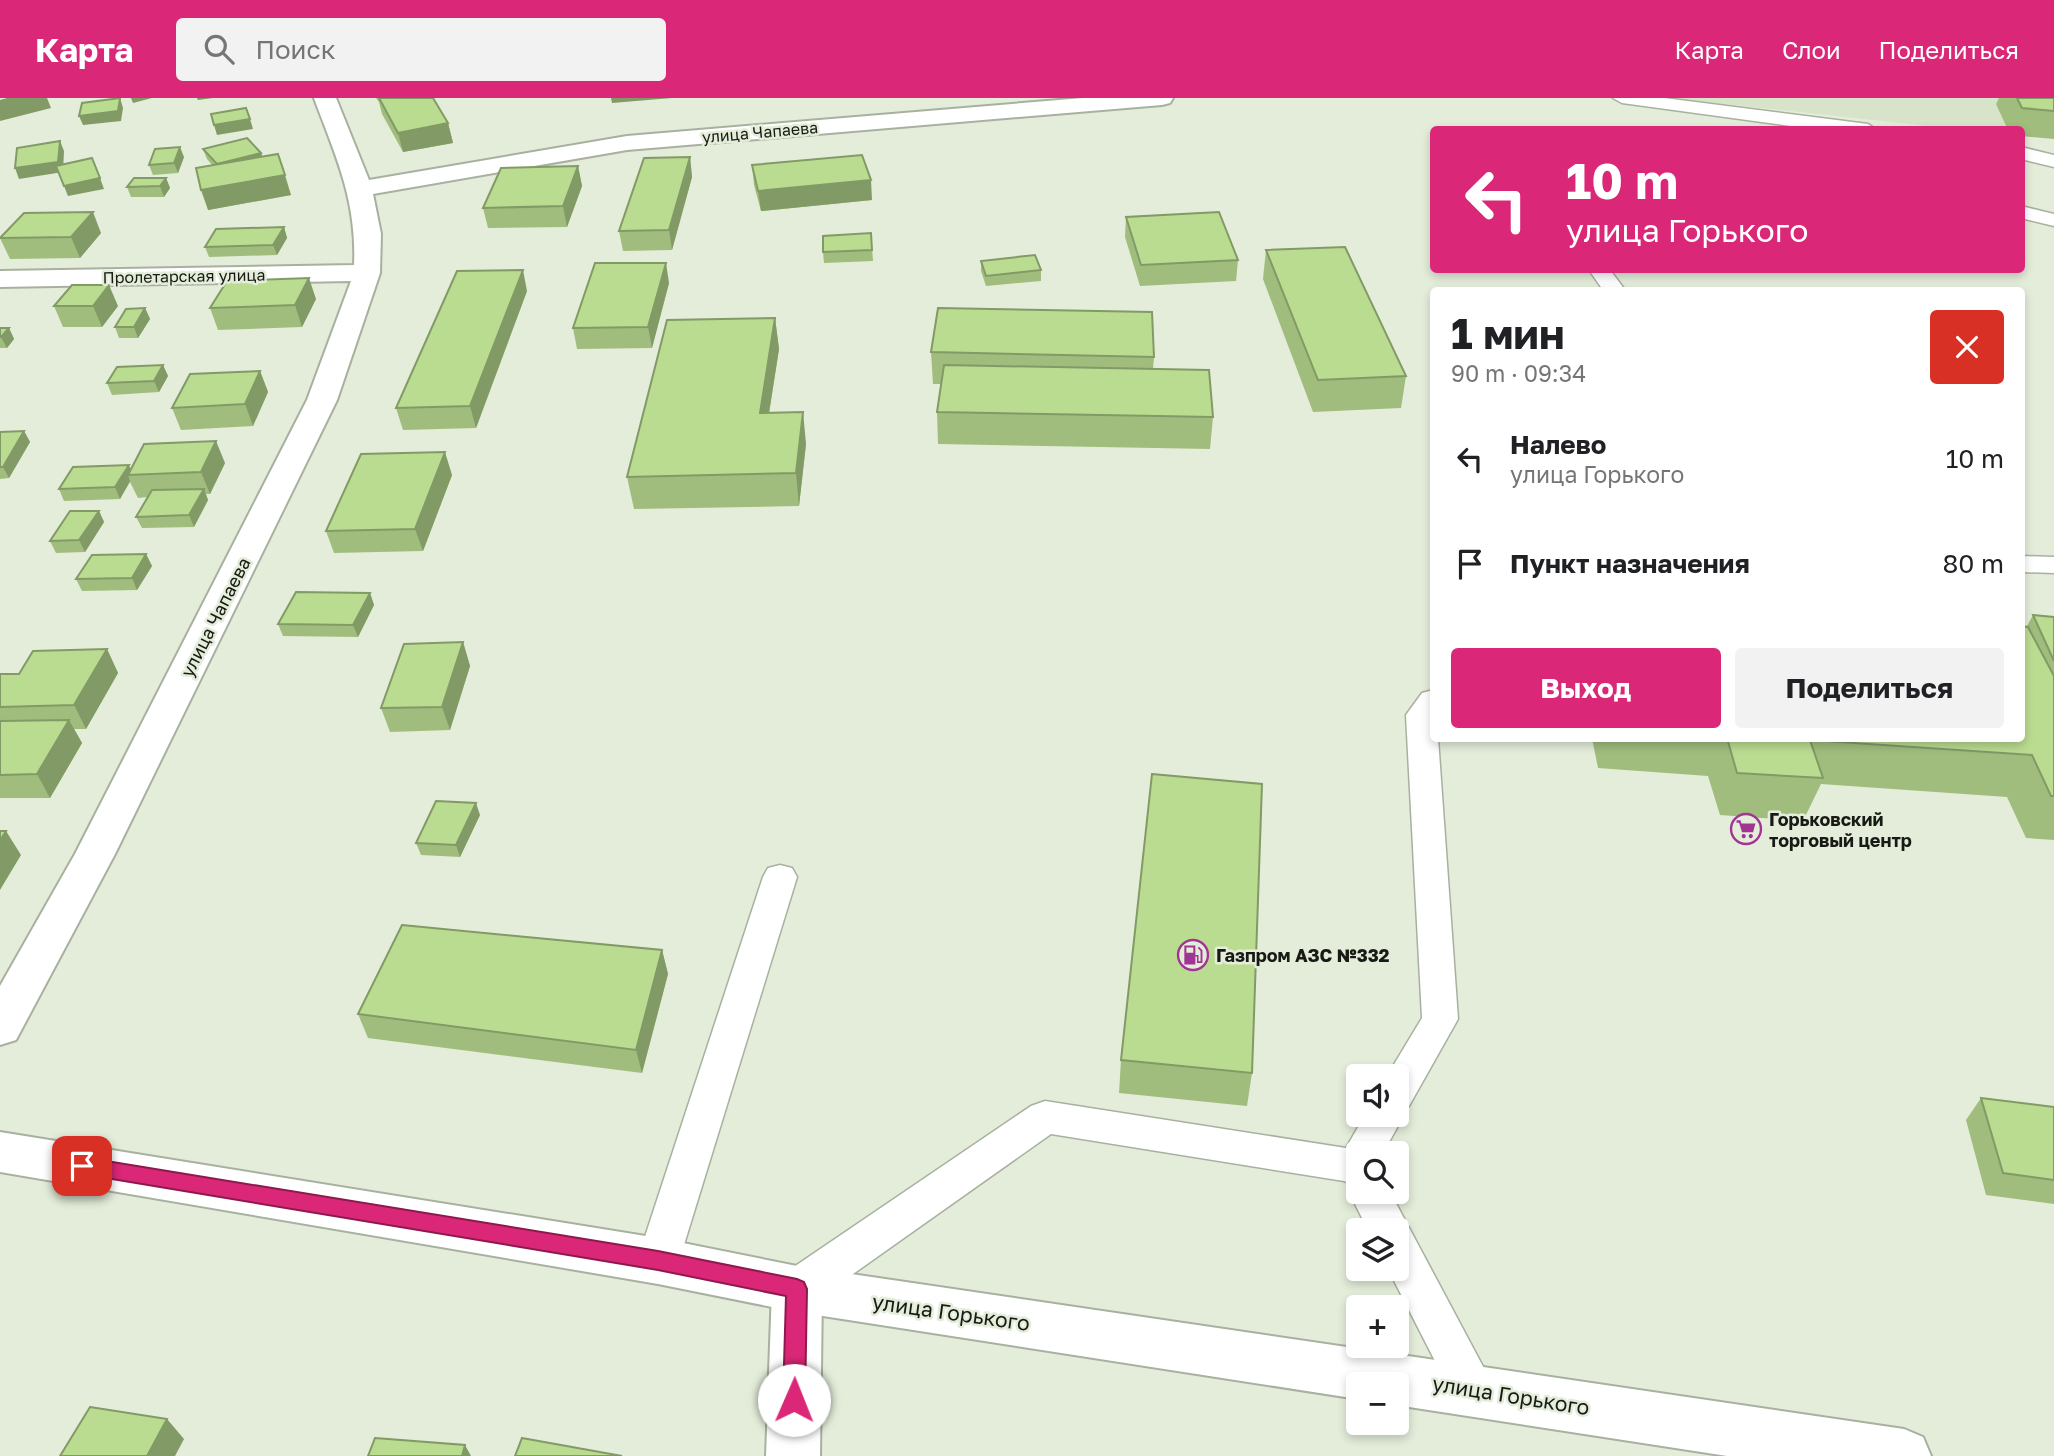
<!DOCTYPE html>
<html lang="ru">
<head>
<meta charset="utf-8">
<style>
  :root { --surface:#fff; --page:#f2f2f2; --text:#202124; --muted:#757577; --accent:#db2777 }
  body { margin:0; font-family:"Golos Text",sans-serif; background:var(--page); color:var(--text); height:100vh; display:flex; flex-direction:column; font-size:26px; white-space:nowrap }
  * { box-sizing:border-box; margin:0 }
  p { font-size:23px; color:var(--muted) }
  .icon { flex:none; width:38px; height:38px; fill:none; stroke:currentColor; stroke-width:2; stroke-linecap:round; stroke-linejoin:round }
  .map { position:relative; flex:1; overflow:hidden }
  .sheet { position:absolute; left:1430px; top:189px; width:595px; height:455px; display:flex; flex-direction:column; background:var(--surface); border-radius:7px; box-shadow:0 4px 10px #0003 }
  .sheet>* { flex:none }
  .guide { position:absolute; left:1430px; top:28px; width:595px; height:147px; border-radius:7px; box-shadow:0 4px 10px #0003; background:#db2777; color:#fff; overflow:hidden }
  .tools { position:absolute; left:1346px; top:966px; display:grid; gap:14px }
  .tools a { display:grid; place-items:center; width:63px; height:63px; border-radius:7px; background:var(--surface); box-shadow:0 4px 10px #0003; font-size:35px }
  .pin { position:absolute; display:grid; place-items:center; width:60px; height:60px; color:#fff; margin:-30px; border-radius:14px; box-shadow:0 4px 10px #0006 }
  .me { position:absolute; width:77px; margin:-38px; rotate:1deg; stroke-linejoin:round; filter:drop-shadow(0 0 5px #0008) }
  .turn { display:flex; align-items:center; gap:24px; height:147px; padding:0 21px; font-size:32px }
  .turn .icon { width:91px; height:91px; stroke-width:2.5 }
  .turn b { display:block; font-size:49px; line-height:60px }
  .round { display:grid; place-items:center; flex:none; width:74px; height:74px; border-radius:7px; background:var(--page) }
  .head { display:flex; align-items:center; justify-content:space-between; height:119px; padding:0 21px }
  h1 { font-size:42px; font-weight:700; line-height:52px }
  .primary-button { display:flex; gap:14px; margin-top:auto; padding:14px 21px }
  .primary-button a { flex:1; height:80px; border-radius:7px; background:var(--accent); color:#fff; font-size:28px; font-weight:700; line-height:80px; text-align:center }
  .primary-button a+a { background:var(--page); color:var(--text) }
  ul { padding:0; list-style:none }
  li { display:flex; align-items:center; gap:21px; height:105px; padding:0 21px }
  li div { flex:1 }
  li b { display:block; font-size:26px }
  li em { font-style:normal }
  header { display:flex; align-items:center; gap:42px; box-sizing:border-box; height:98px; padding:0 35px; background:var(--accent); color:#fff }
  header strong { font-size:33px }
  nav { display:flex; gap:38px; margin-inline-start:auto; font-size:24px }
  .search { width:490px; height:63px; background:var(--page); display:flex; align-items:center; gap:18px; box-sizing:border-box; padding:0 24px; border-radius:7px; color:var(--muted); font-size:26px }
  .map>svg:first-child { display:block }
</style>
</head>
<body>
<header>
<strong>Карта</strong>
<div class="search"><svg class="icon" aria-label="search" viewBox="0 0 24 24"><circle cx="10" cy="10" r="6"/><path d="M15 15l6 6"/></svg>Поиск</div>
<nav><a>Карта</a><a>Слои</a><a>Поделиться</a></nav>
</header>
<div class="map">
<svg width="2054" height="1358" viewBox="0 0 2054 1358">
  <rect width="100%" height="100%" fill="#e4edda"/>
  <polygon fill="#d7e4ca" points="1668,0 2054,0 2021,32 1956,31"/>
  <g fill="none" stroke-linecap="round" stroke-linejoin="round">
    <g stroke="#a8b19f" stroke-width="3">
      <g id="service">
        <polygon points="1613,0 1664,0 1868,26 1877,32 1821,32 1622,5"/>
        <polygon points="2021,49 2054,57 2054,69 2021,61"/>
        <polygon points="2021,108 2054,116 2054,128 2021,120"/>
        <polygon points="1589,172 1610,172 1625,192 1603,192"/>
        <polygon points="2021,458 2054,459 2054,475 2021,474"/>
        <polygon points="1433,592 1433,640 1438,640 1458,921 1409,1008 1401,1011 1404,1017 1383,1055 1358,1055 1358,1094 1390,1094 1487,1276 1494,1291 1487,1306 1472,1312 1457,1306 1388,1171 1396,1171 1396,1132 1368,1132 1349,1094 1352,1087 1344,1083 1051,1036 812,1205 797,1210 782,1205 776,1191 782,1177 1031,1008 1045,1003 1346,1050 1365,1017 1396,1017 1396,978 1387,978 1422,920 1406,617 1422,595"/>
        <polygon points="780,767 792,770 797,779 679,1163 673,1176 658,1182 643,1176 637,1163 763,779 768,770"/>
      </g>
    </g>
    <g stroke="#a8b19f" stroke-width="4">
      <g id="minor">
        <path d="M314,0H336L369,82L627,38L1083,0H1173L1170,5L1162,7L627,52L373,96L381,136L380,175L337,302L115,756L16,942L0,947V888L75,756L307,302L351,183L0,189V173L354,167C357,103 336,59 314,0Z"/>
        <polygon points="797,1168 815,1174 822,1191 820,1358 766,1358 772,1191 779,1174"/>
      </g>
    </g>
    <g stroke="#a8b19f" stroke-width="4">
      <polygon id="primary" points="0,1034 658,1140 797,1168 1904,1331 1923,1339 1931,1358 1727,1358 1396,1307 1396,1286 1358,1286 1358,1301 797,1214 658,1186 0,1074"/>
    </g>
    <use href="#service" fill="#fff" fill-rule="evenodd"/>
    <use href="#minor" fill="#fff" fill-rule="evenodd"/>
    <use href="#primary" fill="#fff" fill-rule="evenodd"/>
  </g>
  <g fill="#a0bd7d">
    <polygon points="376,0 433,0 448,25 453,45 403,54 382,16 379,4"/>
    <polygon points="1999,0 2054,0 2054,41 2021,38 2021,32 2008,32 1996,6"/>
    <polygon points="203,51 261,55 262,58 291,97 208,112 212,67 207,61"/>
    <polygon points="184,59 178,75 153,77 149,67"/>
    <polygon points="690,59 692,79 672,152 623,153 619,133"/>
    <polygon points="752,67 872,102 761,113 754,87"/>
    <polygon points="578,68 582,88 567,129 488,130 483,110"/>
    <polygon points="166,80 170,90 164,99 131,99 127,89"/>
    <polygon points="1126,119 1238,162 1236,183 1140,188 1125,139"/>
    <polygon points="284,129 287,140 277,157 209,159 205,149"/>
    <polygon points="101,135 80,160 10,161 0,140"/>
    <polygon points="871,135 873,163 824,165 823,154"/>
    <polygon points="1266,152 1406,278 1401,310 1313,314 1263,181"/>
    <polygon points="981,163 1041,172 1041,183 986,188 981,173"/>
    <polygon points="669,185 652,250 577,251 573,230"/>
    <polygon points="527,193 476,330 403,332 396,310"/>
    <polygon points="316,201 302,229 218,232 210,210"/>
    <polygon points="54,208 118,208 102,229 63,229"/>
    <polygon points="145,210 150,221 138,240 119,240 115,229"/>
    <polygon points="775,220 779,251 769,315 806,346 799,408 634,411 627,379"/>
    <polygon points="0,230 9,230 14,241 7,250 0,250"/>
    <polygon points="931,254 1154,259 1153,271 1213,319 1210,351 938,346 937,314 941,286 933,286"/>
    <polygon points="163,267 168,278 159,294 112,297 107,285"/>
    <polygon points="260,273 268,294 253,328 181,332 172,310"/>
    <polygon points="24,333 30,344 9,380 0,381 0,334"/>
    <polygon points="225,365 210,396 206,396 208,402 194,429 142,430 136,419 148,399 138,400 130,384 120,401 64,403 59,391 131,372"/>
    <polygon points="452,377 423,453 334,455 326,433"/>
    <polygon points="99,413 104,424 85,454 56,455 50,443"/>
    <polygon points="146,456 152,468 137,492 82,493 76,481"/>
    <polygon points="370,495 374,507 358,539 283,538 278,526"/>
    <polygon points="2033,517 2054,519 2054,742 2026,740 2007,699 1821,686 1803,723 1720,717 1708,678 1598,670 1592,640 2021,640 2027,528"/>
    <polygon points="463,544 470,568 450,632 390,634 381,610"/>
    <polygon points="107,551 118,575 86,631 74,631 82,645 50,700 0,700 0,576 19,576"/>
    <polygon points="480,717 460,759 421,757 416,745"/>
    <polygon points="662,852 668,876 642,975 368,940 358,916"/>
    <polygon points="1121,962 1252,975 1247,1008 1119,995"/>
    <polygon points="1981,1000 2054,1009 2054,1106 1986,1097 1966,1022"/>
  </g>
  <g fill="#829a66">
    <polygon points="7,0 47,0 51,10 0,23 0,2"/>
    <polygon points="120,0 123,10 121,23 83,27 79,18"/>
    <polygon points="131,0 152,0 133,5"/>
    <polygon points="197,0 213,0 198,2"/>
    <polygon points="611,0 672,0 612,5"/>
    <polygon points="250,21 253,31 217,37 214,27"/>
    <polygon points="448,25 453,45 403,54 398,35"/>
    <polygon points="60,43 64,53 63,74 19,81 15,70"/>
    <polygon points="180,49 184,59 178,75 174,65"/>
    <polygon points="261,55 265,65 217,66"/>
    <polygon points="690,59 692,79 672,152 669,132"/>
    <polygon points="578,68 582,88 567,129 563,108"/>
    <polygon points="285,77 291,97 208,112 201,92"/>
    <polygon points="100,80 104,91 68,98 64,88"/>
    <polygon points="166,80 170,90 164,99 160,88"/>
    <polygon points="871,82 872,102 761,113 758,93"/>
    <polygon points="93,114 101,135 80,160 71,139"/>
    <polygon points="284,129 287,140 277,157 273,147"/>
    <polygon points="666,165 669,185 652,250 648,229"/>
    <polygon points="523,172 527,193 476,330 470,308"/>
    <polygon points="309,180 316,201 302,229 295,207"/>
    <polygon points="109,187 118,208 102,229 93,208"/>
    <polygon points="145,210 150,221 138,240 134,229"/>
    <polygon points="775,220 779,251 764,347 760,315"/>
    <polygon points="9,230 14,241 7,250 1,239"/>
    <polygon points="163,267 168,278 159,294 154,283"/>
    <polygon points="260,273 268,294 253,328 245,306"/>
    <polygon points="803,314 806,346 799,408 796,375"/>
    <polygon points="24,333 30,344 9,380 3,369"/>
    <polygon points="216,343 225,365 210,396 201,374"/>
    <polygon points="445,354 452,377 423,453 415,431"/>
    <polygon points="129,367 133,377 128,377 130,383 120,401 115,389"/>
    <polygon points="204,391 208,402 194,429 189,417"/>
    <polygon points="99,413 104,424 85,454 79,442"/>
    <polygon points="146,456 152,468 137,492 132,480"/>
    <polygon points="370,495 374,507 358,539 353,527"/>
    <polygon points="463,544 470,568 450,632 442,609"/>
    <polygon points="107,551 118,575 86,631 74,607"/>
    <polygon points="69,622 82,645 50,700 37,676"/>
    <polygon points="476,705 480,717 460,759 456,747"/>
    <polygon points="6,733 21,757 0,792 0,743"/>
    <polygon points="662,852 668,876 642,975 636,952"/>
    <polygon points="167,1321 184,1341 175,1358 147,1358"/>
    <polygon points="465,1347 471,1358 462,1358"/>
  </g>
  <g fill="#badc91" stroke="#829a66" stroke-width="2">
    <polygon points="120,0 118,13 79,18 82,5"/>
    <polygon points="379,0 433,0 448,25 398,35"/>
    <polygon points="2017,0 2054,0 2054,13 2022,10"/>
    <polygon points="246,10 250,21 214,27 211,16"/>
    <polygon points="247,40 261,55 217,66 203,51"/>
    <polygon points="60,43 58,64 15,70 17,50"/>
    <polygon points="180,49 174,65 149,67 155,51"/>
    <polygon points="278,56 285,77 201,92 196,70"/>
    <polygon points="862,57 871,82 758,93 752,67"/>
    <polygon points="690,59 669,132 619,133 644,60"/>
    <polygon points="92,60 100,80 64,88 56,68"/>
    <polygon points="578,68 563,108 483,110 501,70"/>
    <polygon points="134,80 166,80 160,88 127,89"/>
    <polygon points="93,114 71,139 0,140 24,115"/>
    <polygon points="1219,114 1238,162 1141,167 1126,119"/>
    <polygon points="284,129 273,147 205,149 216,131"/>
    <polygon points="871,135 872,152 823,154 823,138"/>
    <polygon points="1345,149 1406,278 1318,282 1266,152"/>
    <polygon points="1035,157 1041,172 986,178 981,163"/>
    <polygon points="595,165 666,165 648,229 573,230"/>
    <polygon points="523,172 470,308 396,310 457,173"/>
    <polygon points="309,180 295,207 210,210 227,183"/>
    <polygon points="72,187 109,187 93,208 54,208"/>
    <polygon points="145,210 134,229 115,229 126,211"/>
    <polygon points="938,210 1152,214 1154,259 931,254"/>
    <polygon points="775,220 760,315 803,314 796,375 627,379 667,222"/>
    <polygon points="0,230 9,230 1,239 0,239"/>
    <polygon points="163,267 154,283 107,285 117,269"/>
    <polygon points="944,267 1209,272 1213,319 937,314"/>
    <polygon points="260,273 245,306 172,310 190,276"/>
    <polygon points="24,333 3,369 0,369 0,334"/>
    <polygon points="216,343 201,374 128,377 144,346"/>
    <polygon points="445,354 415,431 326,433 361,356"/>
    <polygon points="129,367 115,389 59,391 73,369"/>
    <polygon points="204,391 189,417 136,419 152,392"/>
    <polygon points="70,413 99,413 79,442 50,443"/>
    <polygon points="146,456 132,480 76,481 92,457"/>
    <polygon points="296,494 370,495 353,527 278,526"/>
    <polygon points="2033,517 2054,519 2054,563"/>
    <polygon points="2021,528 2028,529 2054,578 2054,698 2051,698 2032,657 1810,642 1823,680 1737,675 1727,640 2021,640"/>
    <polygon points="463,544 442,609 381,610 404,546"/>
    <polygon points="107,551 74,607 0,609 0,576 19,576 33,553"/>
    <polygon points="69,622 37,676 0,677 0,623"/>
    <polygon points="1152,676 1262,686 1252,975 1121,962"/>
    <polygon points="436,703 476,705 456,747 416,745"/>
    <polygon points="0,733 6,733 0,743"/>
    <polygon points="402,827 662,852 636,952 358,916"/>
    <polygon points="1981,1000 2054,1009 2054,1082 2003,1075"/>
    <polygon points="90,1309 167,1321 147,1358 60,1358"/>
    <polygon points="375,1340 465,1347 462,1358 368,1358"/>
    <polygon points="522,1340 622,1358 515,1358"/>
  </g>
  <polygon fill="#db2777" stroke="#8e194d" stroke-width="2" points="82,1059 658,1153 797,1181 804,1184 807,1191 805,1302 802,1310 794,1313 786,1310 783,1302 786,1198 658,1172 82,1076 75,1074 72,1068 75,1062"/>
  <defs>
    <g id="supermarket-ring" transform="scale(1.575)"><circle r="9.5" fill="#e4edda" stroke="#a23493" stroke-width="1.5"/><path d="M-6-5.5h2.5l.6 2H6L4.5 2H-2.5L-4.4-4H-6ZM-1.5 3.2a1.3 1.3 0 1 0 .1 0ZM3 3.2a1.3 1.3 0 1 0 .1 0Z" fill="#a23493"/></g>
    <g id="fuel-ring" transform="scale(1.575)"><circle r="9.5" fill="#e4edda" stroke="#a23493" stroke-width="1.5"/><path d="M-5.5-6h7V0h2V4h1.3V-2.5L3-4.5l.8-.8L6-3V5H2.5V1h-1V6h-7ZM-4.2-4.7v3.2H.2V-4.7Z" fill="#a23493"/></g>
  </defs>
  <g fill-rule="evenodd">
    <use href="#supermarket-ring" x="1746" y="731"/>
    <use href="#fuel-ring" x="1193" y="857"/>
  </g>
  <g text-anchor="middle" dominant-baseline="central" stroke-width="5" stroke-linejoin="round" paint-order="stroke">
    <g font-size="16" fill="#181b15" stroke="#e4edda">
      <text transform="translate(760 34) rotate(-5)">улица Чапаева</text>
      <text transform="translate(184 178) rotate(-1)">Пролетарская улица</text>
    </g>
    <g font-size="18" fill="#181b15" stroke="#e4edda">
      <text transform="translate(215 519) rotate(-63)">улица Чапаева</text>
    </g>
    <g font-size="18" font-weight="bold" fill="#181b15" stroke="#e4edda" text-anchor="start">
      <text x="1769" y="721">Горьковский<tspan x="1769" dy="21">торговый центр</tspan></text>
      <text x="1216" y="857">Газпром АЗС №332</text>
    </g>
    <g font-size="21" fill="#181b15" stroke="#e4edda">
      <text transform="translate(951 1214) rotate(8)">улица Горького</text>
      <text transform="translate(1511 1297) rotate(9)">улица Горького</text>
    </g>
  </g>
</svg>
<div class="tools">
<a><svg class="icon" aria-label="sound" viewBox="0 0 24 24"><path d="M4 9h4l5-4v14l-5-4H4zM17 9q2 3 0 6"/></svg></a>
<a><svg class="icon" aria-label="search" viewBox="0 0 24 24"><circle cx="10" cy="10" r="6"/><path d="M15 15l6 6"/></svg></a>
<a><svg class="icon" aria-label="layers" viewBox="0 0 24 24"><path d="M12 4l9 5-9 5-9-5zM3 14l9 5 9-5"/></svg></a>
<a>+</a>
<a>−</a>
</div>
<div class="pin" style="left:82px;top:1068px;background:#d93025"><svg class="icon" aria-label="arrive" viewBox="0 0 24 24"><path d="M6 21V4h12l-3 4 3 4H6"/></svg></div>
<svg class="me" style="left:794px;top:1302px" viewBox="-20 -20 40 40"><circle r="19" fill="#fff"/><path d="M0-13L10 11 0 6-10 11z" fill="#db2777"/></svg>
<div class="guide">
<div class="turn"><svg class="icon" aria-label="left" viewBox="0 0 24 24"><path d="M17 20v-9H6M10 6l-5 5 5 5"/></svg><div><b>10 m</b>улица Горького</div></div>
</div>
<section class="sheet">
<div class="head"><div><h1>1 мин</h1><p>90 m · 09:34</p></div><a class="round" style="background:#d93025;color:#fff"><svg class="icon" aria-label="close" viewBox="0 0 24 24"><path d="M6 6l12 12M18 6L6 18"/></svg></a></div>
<ul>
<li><svg class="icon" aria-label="left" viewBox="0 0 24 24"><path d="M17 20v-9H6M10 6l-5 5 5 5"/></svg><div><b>Налево</b><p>улица Горького</p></div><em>10 m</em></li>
<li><svg class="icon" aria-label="arrive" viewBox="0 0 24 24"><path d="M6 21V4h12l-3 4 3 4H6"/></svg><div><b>Пункт назначения</b></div><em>80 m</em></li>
</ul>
<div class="primary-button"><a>Выход</a><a>Поделиться</a></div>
</section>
</div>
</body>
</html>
